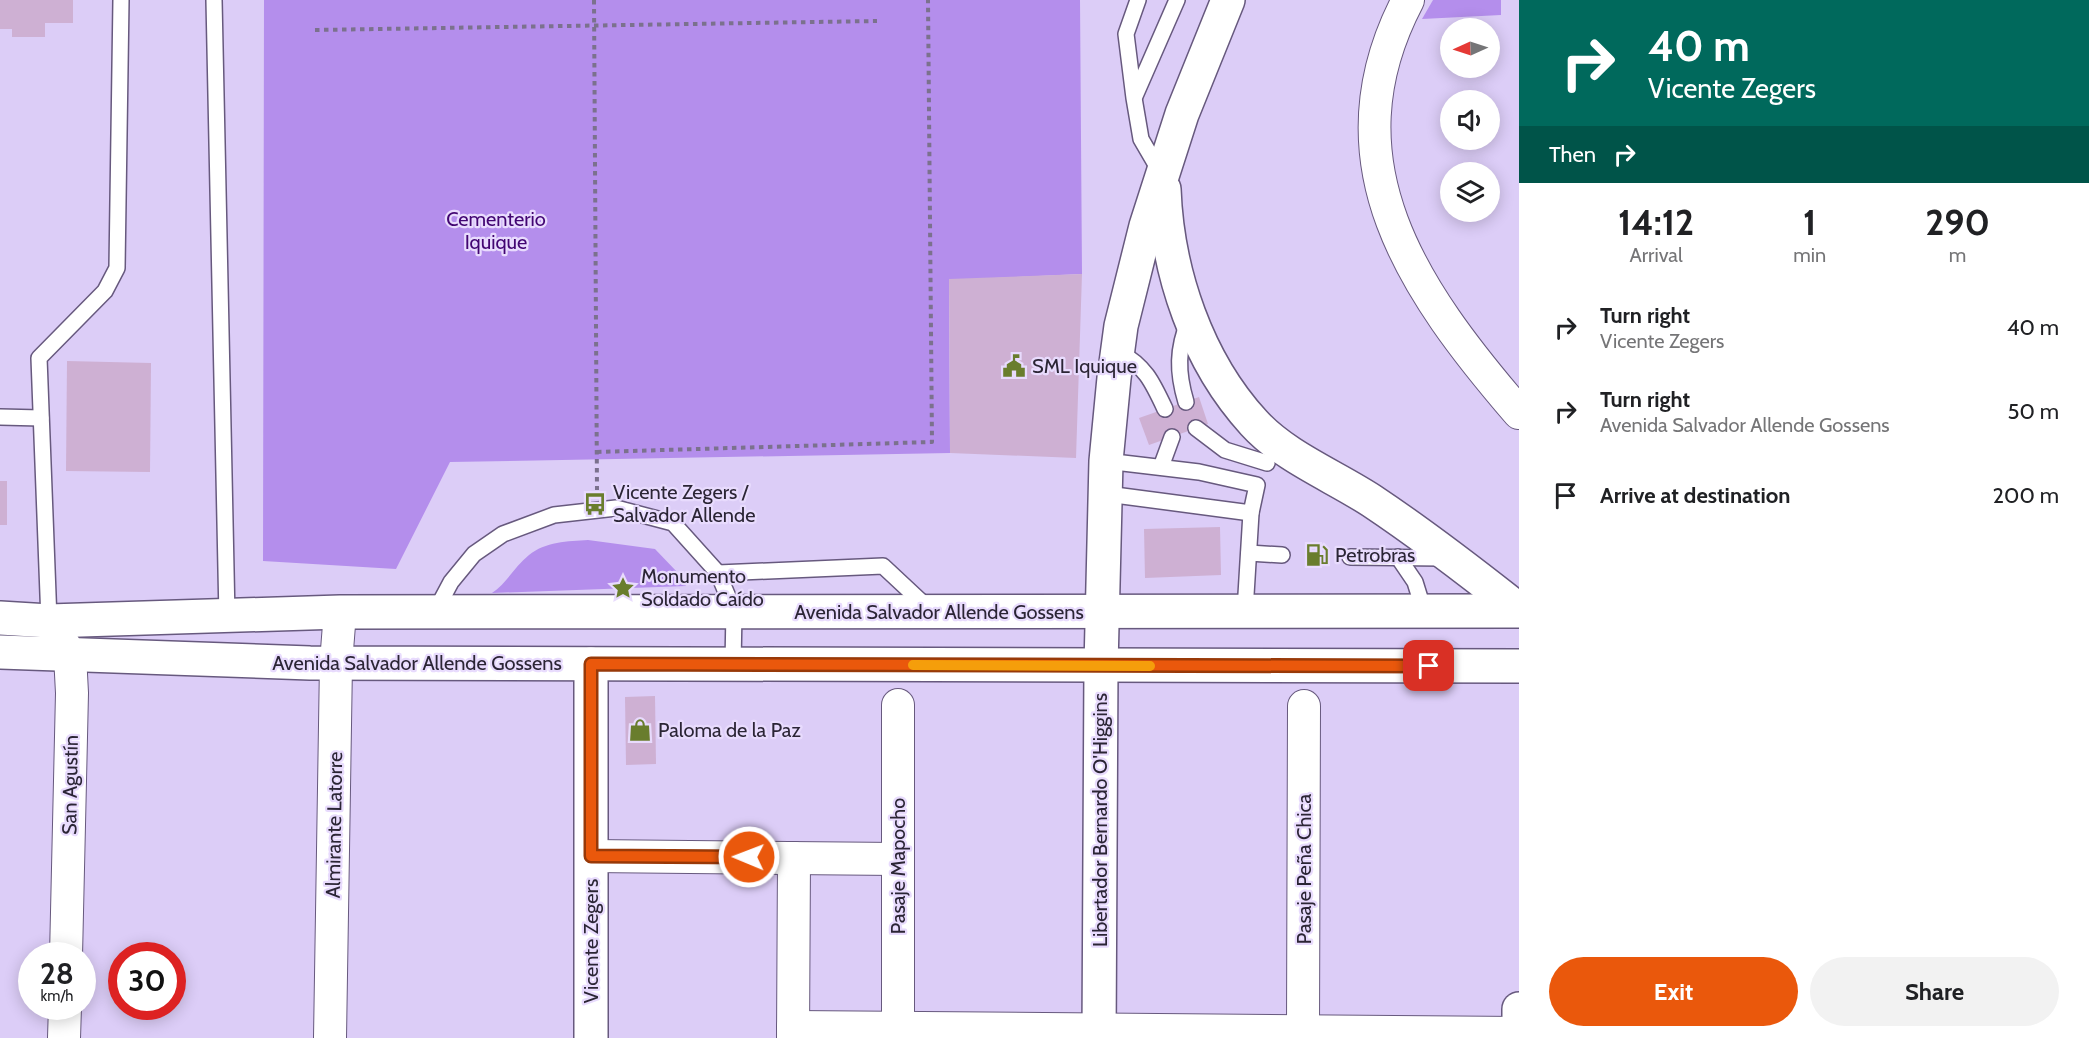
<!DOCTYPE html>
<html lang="en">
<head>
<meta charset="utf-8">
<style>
  :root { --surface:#fff; --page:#f2f2f2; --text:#202124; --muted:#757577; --accent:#ea580c }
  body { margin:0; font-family:Cabin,sans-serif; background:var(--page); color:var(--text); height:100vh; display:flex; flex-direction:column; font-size:22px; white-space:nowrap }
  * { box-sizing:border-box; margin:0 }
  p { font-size:20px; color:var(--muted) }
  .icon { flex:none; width:33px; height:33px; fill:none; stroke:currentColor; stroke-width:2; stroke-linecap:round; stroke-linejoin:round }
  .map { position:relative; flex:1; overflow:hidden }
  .details { display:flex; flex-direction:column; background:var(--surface); width:570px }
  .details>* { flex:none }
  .top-card { background:#00695c; color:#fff; overflow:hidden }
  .needle { width:39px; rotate:267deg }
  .fabs { position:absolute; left:1440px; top:18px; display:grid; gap:12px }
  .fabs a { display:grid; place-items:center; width:60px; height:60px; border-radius:50%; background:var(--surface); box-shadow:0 3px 15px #0003; font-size:30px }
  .speed { position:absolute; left:18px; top:942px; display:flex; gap:12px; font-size:30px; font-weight:700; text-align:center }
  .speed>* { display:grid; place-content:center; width:78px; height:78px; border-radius:50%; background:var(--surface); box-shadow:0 3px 15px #0003; line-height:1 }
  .speed small { font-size:15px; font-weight:400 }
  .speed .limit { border:9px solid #d22; background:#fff; color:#111 }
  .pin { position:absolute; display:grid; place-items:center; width:51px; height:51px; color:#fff; margin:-26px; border-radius:12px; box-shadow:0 3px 9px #0006 }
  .me { position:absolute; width:66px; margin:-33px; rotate:271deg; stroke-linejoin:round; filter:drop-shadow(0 0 4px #0008) }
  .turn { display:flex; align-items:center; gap:21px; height:126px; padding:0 30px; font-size:27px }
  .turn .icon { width:78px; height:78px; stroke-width:2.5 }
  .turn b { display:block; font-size:42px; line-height:51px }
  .then { display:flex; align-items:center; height:57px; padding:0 30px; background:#0003; gap:12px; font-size:22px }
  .eta { display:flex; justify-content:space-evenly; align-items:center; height:102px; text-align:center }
  .eta b { font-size:36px; font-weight:700; line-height:42px }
  .action { display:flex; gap:12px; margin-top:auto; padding:12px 30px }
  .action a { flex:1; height:69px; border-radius:36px; background:var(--accent); color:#fff; font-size:24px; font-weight:700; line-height:69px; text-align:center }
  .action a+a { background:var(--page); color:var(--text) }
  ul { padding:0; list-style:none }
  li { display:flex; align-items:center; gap:18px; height:84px; padding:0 30px }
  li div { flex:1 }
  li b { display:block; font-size:22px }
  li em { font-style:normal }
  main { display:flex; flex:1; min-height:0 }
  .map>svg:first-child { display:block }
</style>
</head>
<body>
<main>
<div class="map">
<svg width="1519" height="1038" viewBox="0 0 1519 1038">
  <rect width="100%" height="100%" fill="#dccdf7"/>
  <g fill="#b48eec">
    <polygon points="264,0 1080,0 1082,274 949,280 950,453 450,462 396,569 263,561"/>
    <polygon points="1433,0 1501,0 1501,15 1422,19"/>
    <path d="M588,540L655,549L678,573L686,586L492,593C507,583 515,566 529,555C545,542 568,541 588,540Z"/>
  </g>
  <g fill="#ceb0d3">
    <polygon points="0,0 73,0 73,23 45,23 45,37 12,37 12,29 0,29"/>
    <polygon points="1082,274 1076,458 950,453 949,279"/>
    <polygon points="67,361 151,363 150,472 66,471"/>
    <polygon points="1199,397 1208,424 1149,445 1139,418"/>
    <rect x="0" y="481" width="7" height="44"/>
    <polygon points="1220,527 1221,575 1145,578 1144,529"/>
    <polygon points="655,696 656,764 626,765 625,697"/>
  </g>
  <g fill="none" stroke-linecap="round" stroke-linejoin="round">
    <g stroke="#67597e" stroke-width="18">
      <g id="lane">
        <polyline points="214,0 227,617"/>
        <polyline points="1138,0 1126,34 1134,98 1141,139 1162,175"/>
        <polyline points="1135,96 1177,0"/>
        <path d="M1118,351C1145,366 1152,381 1165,409"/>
        <path d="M1186,402C1177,372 1177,349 1189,320"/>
        <polyline points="0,417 41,418"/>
        <polyline points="1196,428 1225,450 1267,463"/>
        <polyline points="1106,461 1199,472 1257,485 1251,513 1245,611"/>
        <polyline points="1161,467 1172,437"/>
        <polyline points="1107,494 1251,513"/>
        <polyline points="1249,553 1282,555"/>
        <polyline points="1350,557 1442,558"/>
        <polyline points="1398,557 1415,582 1424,611"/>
        <polyline points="718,573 883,566 928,608"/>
        <polyline points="435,612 451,582 474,554 503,534 554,515 616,508 673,523 718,573 734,611 733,664"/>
        <polyline points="49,621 39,358 105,291 117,268 121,0"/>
      </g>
    </g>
    <g stroke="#67597e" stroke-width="34">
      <g id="street">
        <path d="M1408,0C1323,162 1414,291 1519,413"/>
        <polyline points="57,633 70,655 72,693 66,956"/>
        <polyline points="591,856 898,859"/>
        <polyline points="793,1027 1519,1033"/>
        <polyline points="898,1028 898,705"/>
        <polyline points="1303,1031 1304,706"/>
        <polyline points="64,1038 65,1006"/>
        <polyline points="330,1038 336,663 340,612"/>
        <polyline points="793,1038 794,858"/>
      </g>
    </g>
    <g stroke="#67597e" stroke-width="36">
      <g id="secondary">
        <polyline points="0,618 49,621 340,612 1519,611"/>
        <polyline points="0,652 310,663 1519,666"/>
        <polyline points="591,1038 591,664"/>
      </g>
    </g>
    <g stroke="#67597e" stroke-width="36">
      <g id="primary">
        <path d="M1164,189C1167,272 1197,361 1254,423C1285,457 1334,476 1372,501C1423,535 1471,572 1519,610"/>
        <polyline points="1099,1038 1101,666 1106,461 1114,378 1121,326 1146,226 1182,114 1228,0"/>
        <polyline points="1519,1038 1519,1009"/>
      </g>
    </g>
    <g stroke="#7b718d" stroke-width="4" stroke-dasharray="4.5 4.5" stroke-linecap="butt">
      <polyline points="594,0 597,490"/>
      <polyline points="315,30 877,21"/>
      <polyline points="597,452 932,442 928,0"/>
    </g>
    <use href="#lane" stroke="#fff" stroke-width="15"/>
    <use href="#street" stroke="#fff" stroke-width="32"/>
    <use href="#secondary" stroke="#fff" stroke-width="33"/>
    <use href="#primary" stroke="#fff" stroke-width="33"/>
  </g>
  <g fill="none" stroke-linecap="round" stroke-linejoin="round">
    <g stroke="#983908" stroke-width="15">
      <polyline id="route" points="749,857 591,856 591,664 1429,666"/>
    </g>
    <use href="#route" stroke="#ea580c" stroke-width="10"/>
    <polyline stroke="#f59e0b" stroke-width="10" points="913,665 1150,666"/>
  </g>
  <defs>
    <g id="civic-bare" transform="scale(1.8)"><path d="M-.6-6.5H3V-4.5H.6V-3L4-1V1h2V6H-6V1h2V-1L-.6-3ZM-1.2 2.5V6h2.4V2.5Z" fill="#697d2d" stroke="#e8dbfd" stroke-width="2.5" paint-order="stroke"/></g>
    <g id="bus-bare" transform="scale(1.8)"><path d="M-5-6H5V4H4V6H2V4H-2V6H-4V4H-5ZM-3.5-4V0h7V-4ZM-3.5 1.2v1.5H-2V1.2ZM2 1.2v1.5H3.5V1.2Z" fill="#697d2d" stroke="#e8dbfd" stroke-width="2.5" paint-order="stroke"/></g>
    <g id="fuel-bare" transform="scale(1.8)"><path d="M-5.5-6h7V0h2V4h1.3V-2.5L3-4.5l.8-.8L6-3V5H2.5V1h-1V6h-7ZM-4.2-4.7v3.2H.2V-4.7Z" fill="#697d2d" stroke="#e8dbfd" stroke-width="2.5" paint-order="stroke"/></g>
    <g id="sight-bare" transform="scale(1.8)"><path d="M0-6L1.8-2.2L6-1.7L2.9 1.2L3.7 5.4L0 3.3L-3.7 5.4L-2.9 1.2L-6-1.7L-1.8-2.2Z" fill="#697d2d" stroke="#e8dbfd" stroke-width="2.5" paint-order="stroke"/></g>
    <g id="shop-bare" transform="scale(1.8)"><path d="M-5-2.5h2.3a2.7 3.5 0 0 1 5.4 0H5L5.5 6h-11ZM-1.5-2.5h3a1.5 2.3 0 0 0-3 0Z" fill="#697d2d" stroke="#e8dbfd" stroke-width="2.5" paint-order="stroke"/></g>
  </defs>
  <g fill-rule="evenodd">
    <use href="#civic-bare" x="1014" y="366"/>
    <use href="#bus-bare" x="595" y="504"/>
    <use href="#fuel-bare" x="1317" y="555"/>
    <use href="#sight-bare" x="623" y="588"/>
    <use href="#shop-bare" x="640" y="730"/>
  </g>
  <g text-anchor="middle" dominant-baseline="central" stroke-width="4.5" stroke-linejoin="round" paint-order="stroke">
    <g font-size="20" fill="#420572" stroke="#e8dbfd">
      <text x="496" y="219">Cementerio<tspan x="496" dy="23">Iquique</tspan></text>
    </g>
    <g font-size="20" fill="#2b2535" stroke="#e8dbfd" text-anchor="start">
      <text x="1032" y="366">SML Iquique</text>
      <text x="613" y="492">Vicente Zegers /<tspan x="613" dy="23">Salvador Allende</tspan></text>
      <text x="1335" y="555">Petrobras</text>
      <text x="641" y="576">Monumento<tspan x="641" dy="23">Soldado Caído</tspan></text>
      <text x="658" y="730">Paloma de la Paz</text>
    </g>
    <g font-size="20" fill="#2b2535" stroke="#e8dbfd">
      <text x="939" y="612">Avenida Salvador Allende Gossens</text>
      <text x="417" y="663">Avenida Salvador Allende Gossens</text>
      <text transform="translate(70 785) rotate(-89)">San Agustín</text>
      <text transform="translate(1100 820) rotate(-90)">Libertador Bernardo O'Higgins</text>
      <text transform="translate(334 825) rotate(-89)">Almirante Latorre</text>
      <text transform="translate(898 866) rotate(-90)">Pasaje Mapocho</text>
      <text transform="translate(1304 869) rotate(-90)">Pasaje Peña Chica</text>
      <text transform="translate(591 941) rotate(-90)">Vicente Zegers</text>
    </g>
  </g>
</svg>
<div class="fabs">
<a><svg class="needle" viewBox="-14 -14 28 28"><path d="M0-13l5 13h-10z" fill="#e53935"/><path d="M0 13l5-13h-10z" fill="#757577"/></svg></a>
<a><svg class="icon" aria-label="sound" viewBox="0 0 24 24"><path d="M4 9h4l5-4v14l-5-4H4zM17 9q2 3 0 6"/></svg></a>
<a><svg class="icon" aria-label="layers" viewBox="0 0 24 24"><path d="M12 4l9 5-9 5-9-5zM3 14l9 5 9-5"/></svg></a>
</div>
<div class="speed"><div>28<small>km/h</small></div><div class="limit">30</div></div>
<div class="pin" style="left:1429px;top:666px;background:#d93025"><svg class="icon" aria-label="arrive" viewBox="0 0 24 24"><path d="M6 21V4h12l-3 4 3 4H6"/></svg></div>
<svg class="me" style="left:749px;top:857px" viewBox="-20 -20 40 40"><circle r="17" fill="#ea580c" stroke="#fff" stroke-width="3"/><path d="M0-11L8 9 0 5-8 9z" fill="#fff"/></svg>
</div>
<section class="details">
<div class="top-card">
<div class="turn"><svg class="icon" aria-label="right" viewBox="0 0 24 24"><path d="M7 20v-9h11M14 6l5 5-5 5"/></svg><div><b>40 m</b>Vicente Zegers</div></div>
<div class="then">Then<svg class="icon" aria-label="right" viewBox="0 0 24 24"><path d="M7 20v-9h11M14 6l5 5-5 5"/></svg></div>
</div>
<div class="eta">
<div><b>14:12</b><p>Arrival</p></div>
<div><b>1</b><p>min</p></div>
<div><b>290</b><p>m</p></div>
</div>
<ul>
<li><svg class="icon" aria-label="right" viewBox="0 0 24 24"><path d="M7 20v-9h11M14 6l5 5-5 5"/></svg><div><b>Turn right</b><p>Vicente Zegers</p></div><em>40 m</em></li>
<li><svg class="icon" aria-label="right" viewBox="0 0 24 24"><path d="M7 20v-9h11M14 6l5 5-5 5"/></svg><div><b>Turn right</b><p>Avenida Salvador Allende Gossens</p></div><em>50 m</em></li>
<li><svg class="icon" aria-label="arrive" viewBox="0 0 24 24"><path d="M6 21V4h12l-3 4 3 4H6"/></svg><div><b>Arrive at destination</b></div><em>200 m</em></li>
</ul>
<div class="action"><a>Exit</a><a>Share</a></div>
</section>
</main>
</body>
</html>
